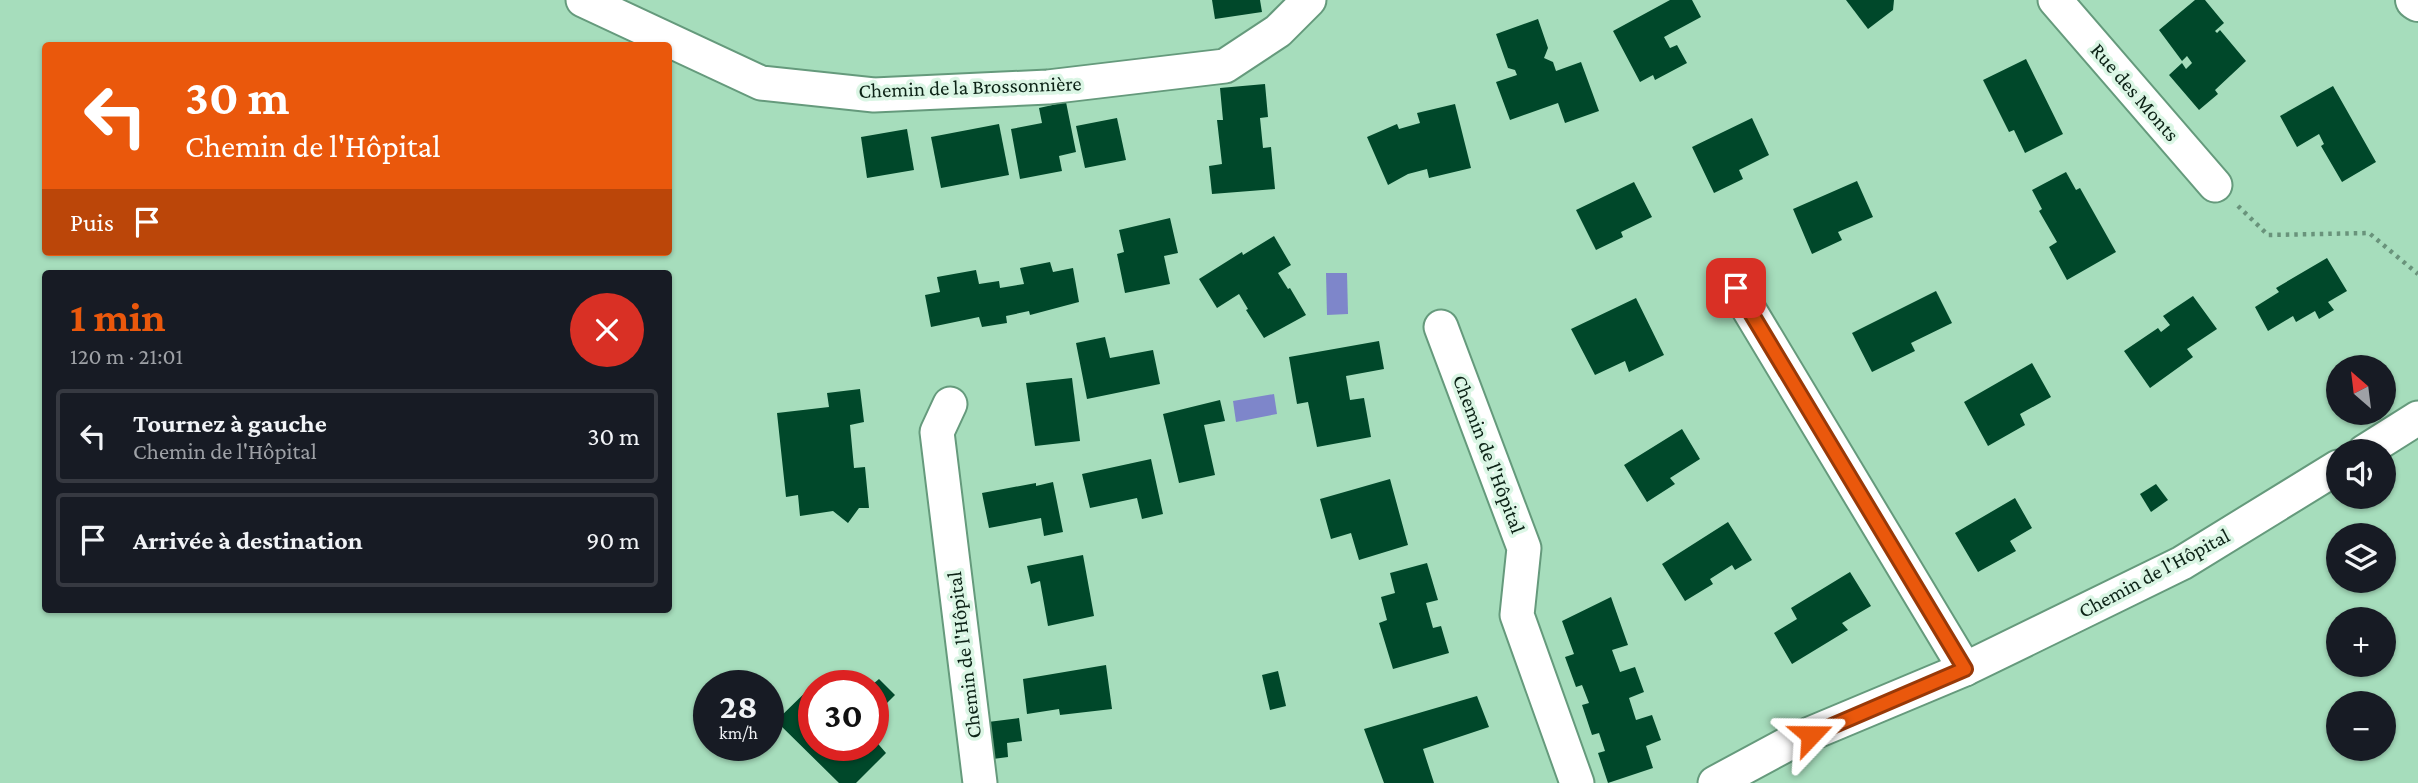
<!DOCTYPE html>
<html lang="fr">
<head>
<meta charset="utf-8">
<style>
  :root { --surface:#171b24; --page:#20242c; --text:#f1f3f6; --muted:#9ea1a6; --line:#363941; --accent:#ea580c }
  body { margin:0; font-family:"Crimson Pro",serif; background:var(--page); color:var(--text); height:100vh; display:flex; flex-direction:column; font-size:26px; white-space:nowrap }
  * { box-sizing:border-box; margin:0 }
  p { font-size:23px; color:var(--muted) }
  .icon { flex:none; width:38px; height:38px; fill:none; stroke:currentColor; stroke-width:2; stroke-linecap:round; stroke-linejoin:round }
  .map { position:relative; flex:1; overflow:hidden }
  .details { position:absolute; left:42px; top:270px; width:630px; height:343px; display:flex; flex-direction:column; background:var(--surface); border-radius:7px; box-shadow:0 2px 5px #0004 }
  .details>* { flex:none }
  .guide { position:absolute; left:42px; top:42px; width:630px; height:214px; border-radius:7px; box-shadow:0 2px 5px #0004; background:#ea580c; color:#fff; overflow:hidden }
  .needle { width:46px; rotate:332deg }
  .tools { position:absolute; left:2326px; top:355px; display:grid; gap:14px }
  .tools a { display:grid; place-items:center; width:70px; height:70px; border-radius:50%; background:var(--surface); box-shadow:0 2px 5px #0004; font-size:35px }
  .speed { position:absolute; left:693px; top:670px; display:flex; gap:14px; font-size:35px; font-weight:700; text-align:center }
  .speed>* { display:grid; place-content:center; width:91px; height:91px; border-radius:50%; background:var(--surface); box-shadow:0 2px 5px #0004; line-height:1 }
  .speed small { font-size:18px; font-weight:400 }
  .speed .limit { border:10px solid #d22; background:#fff; color:#111 }
  .pin { position:absolute; display:grid; place-items:center; width:60px; height:60px; color:#fff; margin:-30px; border-radius:14px; box-shadow:0 4px 10px #0006 }
  .me { position:absolute; width:77px; margin:-38px; rotate:67deg; stroke-linejoin:round; filter:drop-shadow(0 0 5px #0008) }
  .turn { display:flex; align-items:center; gap:24px; height:147px; padding:0 28px; font-size:32px }
  .turn .icon { width:91px; height:91px; stroke-width:2.5 }
  .turn b { display:block; font-size:49px; line-height:60px }
  .then { display:flex; align-items:center; height:66px; padding:0 28px; background:#0003; gap:14px; font-size:26px }
  .round { display:grid; place-items:center; flex:none; width:74px; height:74px; border-radius:37px; background:var(--page) }
  .headline { display:flex; align-items:center; justify-content:space-between; height:119px; padding:0 28px }
  h1 { font-size:42px; font-weight:700; line-height:52px; color:var(--accent) }
  ul { padding:0; list-style:none }
  li { display:flex; align-items:center; gap:21px; height:94px; margin:0 14px 10px; padding:0 14px; border:4px solid var(--line); border-radius:7px }
  li div { flex:1 }
  li b { display:block; font-size:26px }
  li em { font-style:normal }
  .map>svg:first-child { display:block }
</style>
</head>
<body>
<div class="map">
<svg width="2418" height="783" viewBox="0 0 2418 783">
  <rect width="100%" height="100%" fill="#a6ddbc"/>
  <g fill="#7e86ca">
    <polygon points="1326,273 1347,273 1348,314 1327,315"/>
    <polygon points="1274,394 1277,414 1236,422 1233,401"/>
  </g>
  <g fill="#00482a">
    <polygon points="1212,0 1260,0 1262,12 1215,19"/>
    <polygon points="1670,0 1692,0 1701,17 1664,37 1670,48 1677,45 1687,63 1655,80 1653,75 1640,82 1613,31"/>
    <polygon points="1846,0 1894,0 1893,10 1868,29"/>
    <polygon points="2195,0 2205,0 2224,23 2215,31 2217,33 2220,30 2246,61 2215,90 2218,94 2199,110 2169,75 2182,63 2186,69 2192,63 2187,56 2182,61 2159,30"/>
    <polygon points="1538,19 1548,48 1544,58 1553,62 1556,71 1581,62 1599,111 1565,123 1558,103 1510,120 1496,82 1517,75 1515,70 1508,68 1496,34"/>
    <polygon points="2026,59 2063,134 2025,153 2014,130 2009,132 1983,80"/>
    <polygon points="1265,84 1268,117 1260,118 1263,148 1271,147 1275,189 1212,194 1209,166 1222,164 1217,120 1223,120 1220,88"/>
    <polygon points="2333,86 2376,162 2342,182 2321,146 2324,144 2319,134 2297,147 2280,116"/>
    <polygon points="1066,102 1076,152 1059,156 1062,171 1020,179 1011,129 1042,123 1039,108"/>
    <polygon points="1455,104 1471,168 1429,178 1427,169 1408,174 1388,185 1367,137 1397,124 1399,129 1420,123 1417,113"/>
    <polygon points="1117,118 1126,160 1085,168 1076,126"/>
    <polygon points="1752,118 1769,155 1739,170 1743,179 1714,193 1692,147"/>
    <polygon points="999,124 1009,175 941,188 931,137"/>
    <polygon points="907,129 914,170 867,178 861,137"/>
    <polygon points="2066,172 2076,190 2080,188 2116,252 2067,280 2049,247 2057,242 2039,211 2042,209 2032,190"/>
    <polygon points="1857,181 1873,217 1838,232 1842,240 1812,254 1793,209"/>
    <polygon points="1634,182 1652,217 1621,232 1623,237 1596,250 1576,210"/>
    <polygon points="1170,218 1178,253 1164,256 1170,284 1125,293 1117,254 1124,252 1119,230"/>
    <polygon points="1274,236 1291,265 1278,273 1288,289 1290,288 1306,315 1264,338 1246,310 1248,309 1239,294 1217,308 1199,279 1242,252 1243,255"/>
    <polygon points="2327,258 2347,291 2328,302 2334,310 2319,319 2315,311 2296,322 2293,316 2268,331 2255,307 2279,292 2276,288"/>
    <polygon points="1050,262 1053,272 1073,268 1079,302 1030,315 1029,311 1006,316 1007,323 982,327 979,317 931,327 925,295 940,292 937,277 976,270 979,284 999,281 1000,288 1024,284 1020,268"/>
    <polygon points="1936,291 1952,323 1911,343 1915,351 1872,372 1852,333"/>
    <polygon points="2193,296 2217,329 2187,349 2193,357 2150,388 2124,351 2158,328 2161,332 2170,325 2163,316"/>
    <polygon points="1636,298 1664,355 1629,372 1625,361 1595,375 1571,329"/>
    <polygon points="1105,337 1110,358 1153,350 1160,384 1087,399 1076,343"/>
    <polygon points="1379,341 1384,369 1346,376 1350,400 1364,398 1371,437 1317,447 1308,402 1297,404 1289,357"/>
    <polygon points="2032,363 2051,397 2020,414 2025,425 1988,446 1964,402"/>
    <polygon points="1072,378 1080,441 1035,446 1026,383"/>
    <polygon points="860,389 864,422 850,425 854,468 865,467 869,508 859,508 848,523 833,511 800,516 798,495 786,497 777,413 829,407 827,393"/>
    <polygon points="1220,400 1225,421 1204,425 1215,475 1179,483 1163,414"/>
    <polygon points="1682,429 1700,459 1670,478 1675,484 1647,502 1624,465"/>
    <polygon points="1151,459 1163,514 1142,519 1137,498 1090,508 1082,474"/>
    <polygon points="1390,479 1408,545 1359,560 1351,533 1331,539 1320,499"/>
    <polygon points="1053,482 1063,532 1044,536 1041,518 989,528 982,493 1036,483 1036,486"/>
    <polygon points="2156,484 2168,500 2151,512 2140,494"/>
    <polygon points="2015,498 2032,528 2010,541 2016,551 1978,572 1955,533"/>
    <polygon points="1728,522 1752,560 1735,570 1732,565 1710,579 1713,584 1685,601 1662,564"/>
    <polygon points="1083,555 1094,616 1048,626 1040,581 1031,584 1027,566"/>
    <polygon points="1427,563 1438,600 1426,603 1433,628 1441,626 1449,653 1393,669 1379,623 1387,620 1381,597 1395,593 1390,573"/>
    <polygon points="1850,572 1871,606 1842,623 1848,630 1792,664 1774,633 1797,619 1791,608"/>
    <polygon points="1611,597 1628,645 1612,650 1620,672 1635,667 1644,692 1629,698 1636,720 1652,715 1661,740 1646,746 1653,768 1608,783 1598,753 1605,751 1599,733 1592,735 1582,705 1589,703 1582,685 1576,687 1565,657 1574,654 1562,621"/>
    <polygon points="1106,665 1112,709 1060,715 1059,709 1027,714 1023,679"/>
    <polygon points="1278,671 1286,706 1270,710 1262,675"/>
    <polygon points="819,679 825,686 814,686 814,746 873,746 873,738 886,753 856,783 839,783 776,721"/>
    <polygon points="879,679 895,695 873,717 873,684"/>
    <polygon points="1477,696 1489,727 1423,749 1434,783 1384,783 1364,729"/>
    <polygon points="1019,718 1022,741 1007,743 1008,757 993,759 988,722"/>
  </g>
  <g fill="none" stroke-linecap="round" stroke-linejoin="round">
    <g stroke="#659a7c" stroke-width="37">
      <g id="minor">
        <polyline points="583,0 761,83 874,95 1048,87 1225,66 1278,31 1309,0"/>
        <polyline points="2055,0 2215,185"/>
        <polyline points="1736,288 1965,669"/>
        <polyline points="1441,327 1524,548 1517,615 1577,783"/>
        <polyline points="950,404 937,432 980,783"/>
        <polyline points="2364,452 2418,418"/>
        <polyline points="1715,783 1793,741 1965,669 2182,563 2338,467"/>
      </g>
    </g>
    <g stroke="#659a7c" stroke-width="42">
      <polyline id="tertiary" points="2415,0 2418,2"/>
    </g>
    <polyline stroke="#69937b" stroke-width="4.5" stroke-dasharray="3.5 5" stroke-linecap="butt" points="2238,206 2268,235 2369,233 2418,274"/>
    <use href="#minor" stroke="#fff" stroke-width="33"/>
    <use href="#tertiary" stroke="#fff" stroke-width="38"/>
  </g>
  <g fill="none" stroke-linecap="round" stroke-linejoin="round">
    <g stroke="#983908" stroke-width="18">
      <polyline id="route" points="1736,288 1965,669 1811,735"/>
    </g>
    <use href="#route" stroke="#ea580c" stroke-width="12"/>
  </g>
  <g text-anchor="middle" dominant-baseline="central" stroke-width="7" stroke-linejoin="round" paint-order="stroke">
    <g font-size="21" fill="#0c2216" stroke="#dbf6e5">
      <text transform="translate(970 87) rotate(-2)">Chemin de la Brossonnière</text>
      <text transform="translate(2135 92) rotate(49)">Rue des Monts</text>
      <text transform="translate(1489 454) rotate(69)">Chemin de l'Hôpital</text>
      <text transform="translate(2154 573) rotate(-28)">Chemin de l'Hôpital</text>
      <text transform="translate(964 655) rotate(-97)">Chemin de l'Hôpital</text>
    </g>
  </g>
</svg>
<div class="tools">
<a><svg class="needle" viewBox="-14 -14 28 28"><path d="M0-13l5 13h-10z" fill="#e53935"/><path d="M0 13l5-13h-10z" fill="#9ea1a6"/></svg></a>
<a><svg class="icon" aria-label="sound" viewBox="0 0 24 24"><path d="M4 9h4l5-4v14l-5-4H4zM17 9q2 3 0 6"/></svg></a>
<a><svg class="icon" aria-label="layers" viewBox="0 0 24 24"><path d="M12 4l9 5-9 5-9-5zM3 14l9 5 9-5"/></svg></a>
<a>+</a>
<a>−</a>
</div>
<div class="speed"><div>28<small>km/h</small></div><div class="limit">30</div></div>
<div class="pin" style="left:1736px;top:288px;background:#d93025"><svg class="icon" aria-label="arrive" viewBox="0 0 24 24"><path d="M6 21V4h12l-3 4 3 4H6"/></svg></div>
<svg class="me" style="left:1811px;top:735px" viewBox="-20 -20 40 40"><path d="M0-17L14 15 0 8-14 15z" fill="#ea580c" stroke="#fff" stroke-width="4"/></svg>
<div class="guide">
<div class="turn"><svg class="icon" aria-label="left" viewBox="0 0 24 24"><path d="M17 20v-9H6M10 6l-5 5 5 5"/></svg><div><b>30 m</b>Chemin de l'Hôpital</div></div>
<div class="then">Puis<svg class="icon" aria-label="arrive" viewBox="0 0 24 24"><path d="M6 21V4h12l-3 4 3 4H6"/></svg></div>
</div>
<section class="details">
<div class="headline"><div><h1>1 min</h1><p>120 m · 21:01</p></div><a class="round" style="background:#d93025;color:#fff"><svg class="icon" aria-label="close" viewBox="0 0 24 24"><path d="M6 6l12 12M18 6L6 18"/></svg></a></div>
<ul>
<li><svg class="icon" aria-label="left" viewBox="0 0 24 24"><path d="M17 20v-9H6M10 6l-5 5 5 5"/></svg><div><b>Tournez à gauche</b><p>Chemin de l'Hôpital</p></div><em>30 m</em></li>
<li><svg class="icon" aria-label="arrive" viewBox="0 0 24 24"><path d="M6 21V4h12l-3 4 3 4H6"/></svg><div><b>Arrivée à destination</b></div><em>90 m</em></li>
</ul>
</section>
</div>
</body>
</html>
